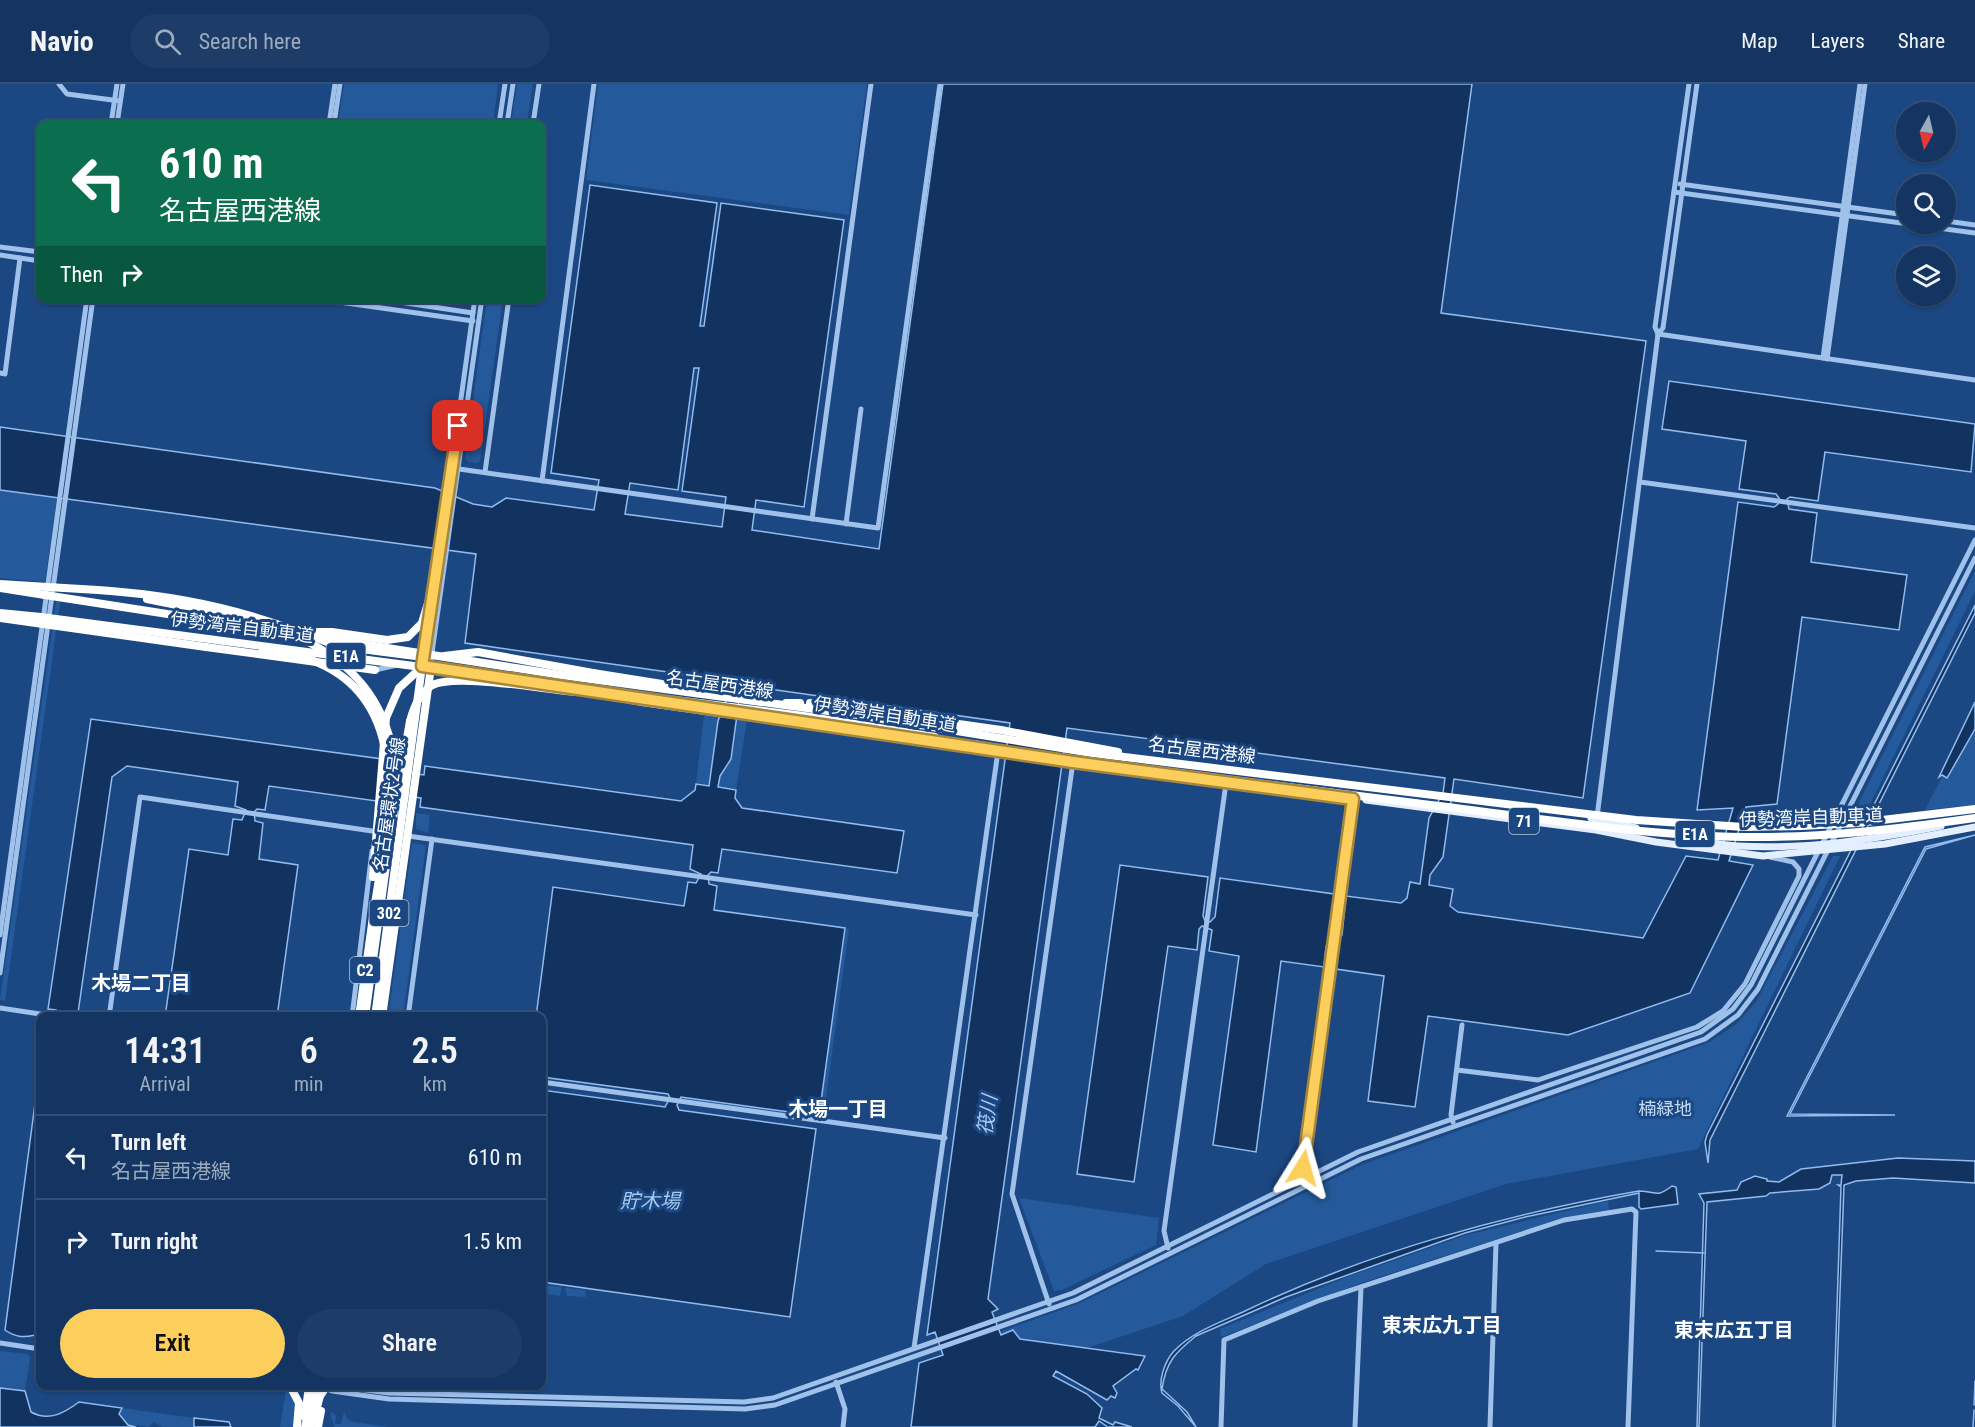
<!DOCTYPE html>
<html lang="en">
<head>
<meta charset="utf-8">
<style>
  :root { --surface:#143562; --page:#1d3d68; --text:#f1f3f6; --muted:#9dabbe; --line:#335077; --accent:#fcce5c }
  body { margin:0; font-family:"Roboto Condensed","Noto Sans JP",sans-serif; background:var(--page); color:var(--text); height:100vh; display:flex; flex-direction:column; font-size:22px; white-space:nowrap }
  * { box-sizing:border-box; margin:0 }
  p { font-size:20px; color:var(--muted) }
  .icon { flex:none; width:33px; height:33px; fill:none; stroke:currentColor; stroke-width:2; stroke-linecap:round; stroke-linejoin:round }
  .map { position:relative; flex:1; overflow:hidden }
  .drawer { position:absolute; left:36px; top:928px; width:510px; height:378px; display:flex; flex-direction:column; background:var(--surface); border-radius:12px; box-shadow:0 2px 4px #0004,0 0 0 2px var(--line) }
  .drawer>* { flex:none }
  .guide { position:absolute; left:36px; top:36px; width:510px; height:183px; border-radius:12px; box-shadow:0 2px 4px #0004,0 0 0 2px var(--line); background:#0b6e4f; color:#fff; overflow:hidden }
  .needle { width:39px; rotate:188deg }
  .controls { position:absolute; left:1896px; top:18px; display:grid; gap:12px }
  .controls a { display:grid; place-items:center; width:60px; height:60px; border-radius:50%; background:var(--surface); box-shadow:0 2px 4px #0004,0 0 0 2px var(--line); font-size:30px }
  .pin { position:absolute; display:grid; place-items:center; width:51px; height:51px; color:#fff; margin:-26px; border-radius:12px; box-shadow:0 3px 9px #0006 }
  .me { position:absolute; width:66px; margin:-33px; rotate:8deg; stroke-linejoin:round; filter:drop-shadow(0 0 4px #0008) }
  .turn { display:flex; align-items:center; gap:21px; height:126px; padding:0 24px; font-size:27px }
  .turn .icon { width:78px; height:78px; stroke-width:2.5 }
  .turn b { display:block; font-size:42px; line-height:51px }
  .then { display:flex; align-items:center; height:57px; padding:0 24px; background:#0003; gap:12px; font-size:22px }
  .eta { display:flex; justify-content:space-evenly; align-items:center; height:102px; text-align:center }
  .eta b { font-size:36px; font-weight:600; line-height:42px }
  .button { display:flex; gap:12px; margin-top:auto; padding:12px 24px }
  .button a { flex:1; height:69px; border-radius:36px; background:var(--accent); color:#111; font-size:24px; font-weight:600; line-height:69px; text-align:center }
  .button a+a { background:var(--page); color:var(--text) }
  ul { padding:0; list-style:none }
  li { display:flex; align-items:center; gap:18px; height:84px; padding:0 24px; border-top:2px solid var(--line) }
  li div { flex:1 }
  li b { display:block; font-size:22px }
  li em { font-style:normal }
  header { display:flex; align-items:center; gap:36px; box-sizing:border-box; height:84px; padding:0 30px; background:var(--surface); border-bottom:2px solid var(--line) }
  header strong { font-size:28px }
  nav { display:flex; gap:33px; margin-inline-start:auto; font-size:21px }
  .search { width:420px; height:54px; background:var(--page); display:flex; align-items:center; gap:15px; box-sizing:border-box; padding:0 21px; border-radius:33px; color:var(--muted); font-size:22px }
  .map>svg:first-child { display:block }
</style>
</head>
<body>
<header>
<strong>Navio</strong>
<div class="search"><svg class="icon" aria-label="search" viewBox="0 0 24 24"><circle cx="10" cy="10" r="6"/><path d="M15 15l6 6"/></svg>Search here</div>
<nav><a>Map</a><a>Layers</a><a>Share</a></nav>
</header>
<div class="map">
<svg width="1975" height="1343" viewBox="0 0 1975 1343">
  <rect width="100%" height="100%" fill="#1b4782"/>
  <g fill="#24599b">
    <polygon points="344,0 498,0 493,40 338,40"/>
    <polygon points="517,0 533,0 527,40 511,40"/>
    <polygon points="598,0 867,0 849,131 586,96"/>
    <polygon points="487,215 503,215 480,377 477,379 468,378 465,374"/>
    <polygon points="0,406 57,414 45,498 0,494"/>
    <polygon points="1975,487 1975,507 1853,755 1846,749 1846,744"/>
    <polygon points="57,511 61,512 5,917 0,916"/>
    <polygon points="1975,628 1975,721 1925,726"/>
    <polygon points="704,630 720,632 709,702 696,700"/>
    <polygon points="736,635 747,636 736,706 718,703 720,692 731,675"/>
    <polygon points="416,729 430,731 428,749 416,745"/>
    <polygon points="412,759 426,761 403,933 388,933"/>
    <polygon points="1833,772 1840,772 1698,1065 1506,1100 1266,1180 1183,1232 1087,1264 1001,1251 999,1248 1080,1219 1361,1081 1710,958 1736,940 1756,918"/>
    <polygon points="845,844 849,845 823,1036 678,1015 681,1013 819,1032"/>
    <polygon points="1019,1114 1159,1134 1156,1161 1062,1206 1054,1207"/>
    <polygon points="1608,1117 1609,1126 1565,1133 1361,1199 1221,1253 1220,1245 1344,1194 1466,1151"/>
    <polygon points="545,1201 562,1203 560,1212 545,1210 542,1209"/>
    <polygon points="567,1204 585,1206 586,1213 567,1212 565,1205"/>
    <polygon points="0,1267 27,1270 30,1274 25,1307 0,1304"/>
    <polygon points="286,1306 296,1312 298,1343 280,1343"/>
    <polygon points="122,1324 194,1334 194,1343 162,1343 154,1338 149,1343 128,1341 119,1330"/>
    <polygon points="332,1328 336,1332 335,1340 341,1340 344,1328 349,1337 387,1343 334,1343 330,1329"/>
  </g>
  <g fill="#123360" stroke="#92bced" stroke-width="1.5" fill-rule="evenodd">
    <path d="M943,0H1472L1441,229L1646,257L1583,714L1454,695L1443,773L1430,791L1429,801L1453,805L1450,822L1458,828L1643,854L1686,772L1718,776L1733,724L1697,726L1738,418L1774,423L1778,420L1779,414L1776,410L1739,405L1746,357L1662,345L1669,297L1975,340L1971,388L1825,368L1818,417L1790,413L1787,415L1789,425L1817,429L1811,478L1907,491L1899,546L1802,533L1777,720L1746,723L1729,777L1753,781L1690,909L1568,951L1428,932L1415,1023L1368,1017L1384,892L1336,885L1339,864L1330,860L1326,863L1324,883L1281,877L1256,1068L1213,1061L1239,872L1209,867L1212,846L1202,842L1199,845L1197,866L1168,862L1134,1098L1077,1090L1120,781L1208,793L1203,832L1205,837L1210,838L1215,833L1220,794L1334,810L1330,850L1338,854L1342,851L1346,812L1401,819L1407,814L1410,798L1420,800L1429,734L1443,709L1445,694L1067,644L988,1215L998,1225L992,1228L1001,1251L1013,1246L1020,1255L1145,1272L1138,1286L1136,1285L1113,1302L1117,1309L1115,1314L1111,1312L1107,1316L1056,1287L1053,1292L1087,1310L1102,1324L1099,1334L1113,1341L1115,1338L1132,1343H1108L1099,1337L1095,1343H911L919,1279L943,1271L935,1248L927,1251L1010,639L741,601L731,675L720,692L718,703L736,706L735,714L742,724L904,747L897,789L722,765L718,789L711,788L708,791L709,800L717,802L714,826L845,844L819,1032L681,1013L677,1021L679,1026L816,1045L790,1233L542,1198V1006L665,1023L670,1014L668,1010L542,993V933H536L553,803L684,822L688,798L696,799L701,790L690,785L693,761L420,723L421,714L400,711L398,720L269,702L265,726L257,725L254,728L255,737L263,739L259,775L298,781L277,933H165L189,765L228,771L233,735L242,736L246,726L235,722L238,698L127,682L112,693L78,929L72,928L69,933H57L56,926L48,925L91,635L404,678L403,688L424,691L425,682L681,717L695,706L696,700L709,702L718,637L733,599L724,596L465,559L476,470L0,406V343L435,404L473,420L492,423L506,414L594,426L599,396L551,389L590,101L717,119L700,242H704L721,119L844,136L804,423L756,416L752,446L879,465ZM694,284H699L682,407L726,413L722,443L625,430L630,399L678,406Z"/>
    <polygon points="1975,521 1975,529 1710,1056 1708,1079 1705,1058 1707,1051"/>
    <polygon points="1975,618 1975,645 1947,694 1942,691 1939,693"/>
    <polygon points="1975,751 1926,765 1790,1030 1895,1031 1787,1032 1925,763"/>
    <path d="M40,982V1208L35,1251C23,1254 15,1253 5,1246Z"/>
    <polygon points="1898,1074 1975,1077 1975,1099 1893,1094 1856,1097 1844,1101 1835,1343 1833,1343 1841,1103 1838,1101 1841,1101 1842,1091 1832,1091 1830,1099 1819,1105 1770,1109 1766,1112 1707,1118 1699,1343 1697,1343 1704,1119 1699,1110 1737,1106 1741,1098 1755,1092 1767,1095 1767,1097 1779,1098 1801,1085"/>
    <path d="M1672,1102L1676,1103L1678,1120L1641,1125L1639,1123V1109L1525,1133L1465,1149L1286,1213L1196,1252C1176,1268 1166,1277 1162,1305L1187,1328L1196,1343L1178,1322L1162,1309C1158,1296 1165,1277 1174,1267C1192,1248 1221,1238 1245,1227C1366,1169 1506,1130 1639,1107C1657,1107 1655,1115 1672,1102Z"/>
    <path d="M0,1304L25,1307L31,1328C49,1338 64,1329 79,1318L122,1324L119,1330L128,1341L136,1343H0Z"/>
    <polygon points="194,1334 229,1338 231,1343 194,1343"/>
  </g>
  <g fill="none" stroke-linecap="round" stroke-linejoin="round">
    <g stroke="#92bced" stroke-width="1.5">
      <polyline points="1656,1167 1704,1169"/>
      <polyline points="1974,1321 1975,1297"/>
      <polyline points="1973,1343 1974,1326"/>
    </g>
    <g stroke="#9fc1ea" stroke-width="5">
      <polyline points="59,0 67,10 120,17"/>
      <polyline points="111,40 117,0"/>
      <polyline points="117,40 123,0"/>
      <polyline points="329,40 335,0"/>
      <polyline points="334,40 340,0"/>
      <polyline points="499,40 505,0"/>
      <polyline points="507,40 513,0"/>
      <polyline points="533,40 539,0"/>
      <polyline points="1680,100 1906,131"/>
      <polyline points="1674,108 1975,149"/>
      <polyline points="1946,137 1975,141"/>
      <polyline points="0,163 40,168"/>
      <polyline points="0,171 40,177"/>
      <polyline points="311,214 473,237"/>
      <polyline points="373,214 473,229"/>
      <polyline points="1658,250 1975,296"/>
      <polyline points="1658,250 1663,244 1697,0"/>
      <polyline points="1823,274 1860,0"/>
      <polyline points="1827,275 1865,0"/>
      <polyline points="0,289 5,290 20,174"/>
      <polyline points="452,384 878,444 940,0"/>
      <polyline points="485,388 509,214"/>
      <polyline points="542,397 594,0"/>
      <polyline points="1640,398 1975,444"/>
      <polyline points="812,435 871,0"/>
      <polyline points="846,440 861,325"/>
      <polyline points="436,494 475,214"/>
      <polyline points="424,571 433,512"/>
      <polyline points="430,583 482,214"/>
      <polyline points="375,586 397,581"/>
      <polyline points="1597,733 1658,250 1655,243 1689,0"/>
      <polyline points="408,752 976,831"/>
      <polyline points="0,851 87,214"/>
      <polyline points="0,889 93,214"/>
      <polyline points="0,924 60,933"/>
      <polyline points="109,933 140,713 379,748"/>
      <polyline points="352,933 372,767"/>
      <polyline points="408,933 432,755"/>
      <polyline points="1457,986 1538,996 1697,943 1723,927 1745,900 1799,792 1799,785 1793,778 1770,773"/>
      <polyline points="542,998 945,1054"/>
      <polyline points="1453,1038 1451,1031 1462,941"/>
      <polyline points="1307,1095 1303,1084 1353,715"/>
      <polyline points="1168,1164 1164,1147 1226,699"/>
      <polyline points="1049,1220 1012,1110 1073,678"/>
      <polyline points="0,1259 40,1265"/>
      <polyline points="914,1264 998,667"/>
      <polyline points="836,1298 845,1325 843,1343"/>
      <polyline points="319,1302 332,1307 389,1315 745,1325 775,1321 1076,1216 1361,1075 1705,955 1738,931 1758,905 1975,474"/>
      <polyline points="335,1302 389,1309 744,1318 773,1314 1073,1209 1358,1068 1701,948 1733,925 1751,901 1975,456"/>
      <polyline points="1221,1343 1224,1256 1318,1217 1564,1136 1632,1125 1636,1128 1628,1343"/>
      <polyline points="1355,1343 1361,1203"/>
      <polyline points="1490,1343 1496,1159"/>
    </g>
    <g stroke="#e3eefe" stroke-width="7">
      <polyline points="1187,694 1298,708"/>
      <polyline points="1366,716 1596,746 1656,758 1763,772 1885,760 1975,743"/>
      <polyline points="1591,734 1636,744"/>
      <path d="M1679,753C1698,756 1718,761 1738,762C1805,766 1876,755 1941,742"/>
    </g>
    <g stroke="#fff" stroke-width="8">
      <polyline points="0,504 45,511"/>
      <path d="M64,504C151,508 220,518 302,549"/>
      <polyline points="0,529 41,533"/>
      <polyline points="302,548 332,548 387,556 408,553 422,539 436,493"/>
      <polyline points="319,555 338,562 423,573"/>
      <polyline points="206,563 375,586"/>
      <polyline points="593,589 687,604"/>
      <polyline points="594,609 642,618"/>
      <polyline points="650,613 804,632 935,653"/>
      <polyline points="786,619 800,619"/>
      <polyline points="973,660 1073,676 1415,719"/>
      <polyline points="393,670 394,708"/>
      <polyline points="391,746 410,637"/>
      <polyline points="359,933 372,840"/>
      <polyline points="375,933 422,582"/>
      <polyline points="382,933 431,583"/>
      <polyline points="290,1302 299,1319 297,1343"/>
      <polyline points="305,1333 309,1302"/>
      <polyline points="313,1338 320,1312 326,1303"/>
      <polyline points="305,1343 309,1327"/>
      <polyline points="318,1343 321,1327"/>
    </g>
    <g stroke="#fff" stroke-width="8">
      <polyline points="0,500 64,504"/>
      <polyline points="45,511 561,591 858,631 1092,669 1636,736 1744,743 1801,742 1857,739 1975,725"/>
      <polyline points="147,515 222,530 277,544"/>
      <polyline points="41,533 650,613"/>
      <polyline points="0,534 206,563"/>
      <path d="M302,555C351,578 384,616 393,670"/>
      <path d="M263,565C284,569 306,572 325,582C420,630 383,756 372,840"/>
      <polyline points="444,572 478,568 593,589"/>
      <polyline points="642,618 856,648 978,661"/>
      <polyline points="810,619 1001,646 1118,668"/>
      <path d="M410,637C414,623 419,610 431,602C453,588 546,606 577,608"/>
      <path d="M1415,719C1524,732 1634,751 1744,753C1822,754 1898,745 1975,734"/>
      <polyline points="373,793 386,634 399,604 423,582"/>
      <polyline points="365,933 391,746"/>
      <polyline points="310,1343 315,1302"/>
    </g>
  </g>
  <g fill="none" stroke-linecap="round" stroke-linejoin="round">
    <g stroke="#a4863c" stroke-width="15">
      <polyline id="route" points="458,342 422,582 1073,678 1353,715 1303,1084"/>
    </g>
    <use href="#route" stroke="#fcce5c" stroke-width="10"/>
  </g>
  <g text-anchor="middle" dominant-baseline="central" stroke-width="6" stroke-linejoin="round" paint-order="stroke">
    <g fill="#1b4782" stroke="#bbc8da" stroke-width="1.5">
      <rect x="326.5" y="559" width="39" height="26" rx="4.5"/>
      <rect x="1509" y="724" width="30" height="26" rx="4.5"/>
      <rect x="1675.5" y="737" width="39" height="26" rx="4.5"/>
      <rect x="369.5" y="816" width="39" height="26" rx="4.5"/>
      <rect x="350" y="873" width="30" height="26" rx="4.5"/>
    </g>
    <g font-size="16" font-weight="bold" fill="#fff">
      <text x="346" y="572">E1A</text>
      <text x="1524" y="737">71</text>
      <text x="1695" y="750">E1A</text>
      <text x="389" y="829">302</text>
      <text x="365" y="886">C2</text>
    </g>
    <g font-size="18" fill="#fff" stroke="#1b4782">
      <text transform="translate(242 543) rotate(7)">伊勢湾岸自動車道</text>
      <text transform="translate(720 600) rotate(8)">名古屋西港線</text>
      <text transform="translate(885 630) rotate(9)">伊勢湾岸自動車道</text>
      <text transform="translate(1202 666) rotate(7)">名古屋西港線</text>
      <text transform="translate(389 720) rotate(-82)">名古屋環状2号線</text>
      <text transform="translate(1811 733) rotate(-2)">伊勢湾岸自動車道</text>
    </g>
    <g font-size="18" fill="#c4dbf8" stroke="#1b4782">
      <text x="1665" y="1024">楠緑地</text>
    </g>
    <g font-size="20" font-weight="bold" fill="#fff" stroke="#1b4782">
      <text x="141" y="899">木場二丁目</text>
      <text x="838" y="1025">木場一丁目</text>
      <text x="1442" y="1241">東末広九丁目</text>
      <text x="1734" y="1246">東末広五丁目</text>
    </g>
    <g font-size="20" font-style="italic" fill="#abcbf2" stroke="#1b4782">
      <text transform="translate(987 1031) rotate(-82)">筏川</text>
      <text x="650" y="1117">貯木場</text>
    </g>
  </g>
</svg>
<div class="controls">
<a><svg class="needle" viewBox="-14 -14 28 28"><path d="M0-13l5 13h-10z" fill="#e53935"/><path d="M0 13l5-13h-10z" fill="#9dabbe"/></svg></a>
<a><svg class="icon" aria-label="search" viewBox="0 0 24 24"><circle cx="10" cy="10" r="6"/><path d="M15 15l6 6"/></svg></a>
<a><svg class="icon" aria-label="layers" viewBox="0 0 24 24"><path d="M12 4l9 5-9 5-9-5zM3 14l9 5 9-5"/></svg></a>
</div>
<div class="pin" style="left:458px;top:342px;background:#d93025"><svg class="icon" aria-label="arrive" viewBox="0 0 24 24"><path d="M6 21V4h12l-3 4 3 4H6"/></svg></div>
<svg class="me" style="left:1303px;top:1084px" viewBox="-20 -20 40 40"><path d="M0-17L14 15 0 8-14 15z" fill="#fcce5c" stroke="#fff" stroke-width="4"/></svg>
<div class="guide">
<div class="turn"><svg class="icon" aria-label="left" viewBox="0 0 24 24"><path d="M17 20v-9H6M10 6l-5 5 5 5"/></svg><div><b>610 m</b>名古屋西港線</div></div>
<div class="then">Then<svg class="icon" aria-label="right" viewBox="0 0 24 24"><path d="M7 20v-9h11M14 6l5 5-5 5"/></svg></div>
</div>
<section class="drawer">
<div class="eta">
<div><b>14:31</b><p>Arrival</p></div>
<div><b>6</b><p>min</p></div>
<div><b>2.5</b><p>km</p></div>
</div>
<ul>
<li><svg class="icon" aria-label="left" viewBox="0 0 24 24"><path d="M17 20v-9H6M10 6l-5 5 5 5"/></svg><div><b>Turn left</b><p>名古屋西港線</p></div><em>610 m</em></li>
<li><svg class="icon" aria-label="right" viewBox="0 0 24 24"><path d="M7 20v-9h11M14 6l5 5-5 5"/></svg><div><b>Turn right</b></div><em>1.5 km</em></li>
</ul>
<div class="button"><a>Exit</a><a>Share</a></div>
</section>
</div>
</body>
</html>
